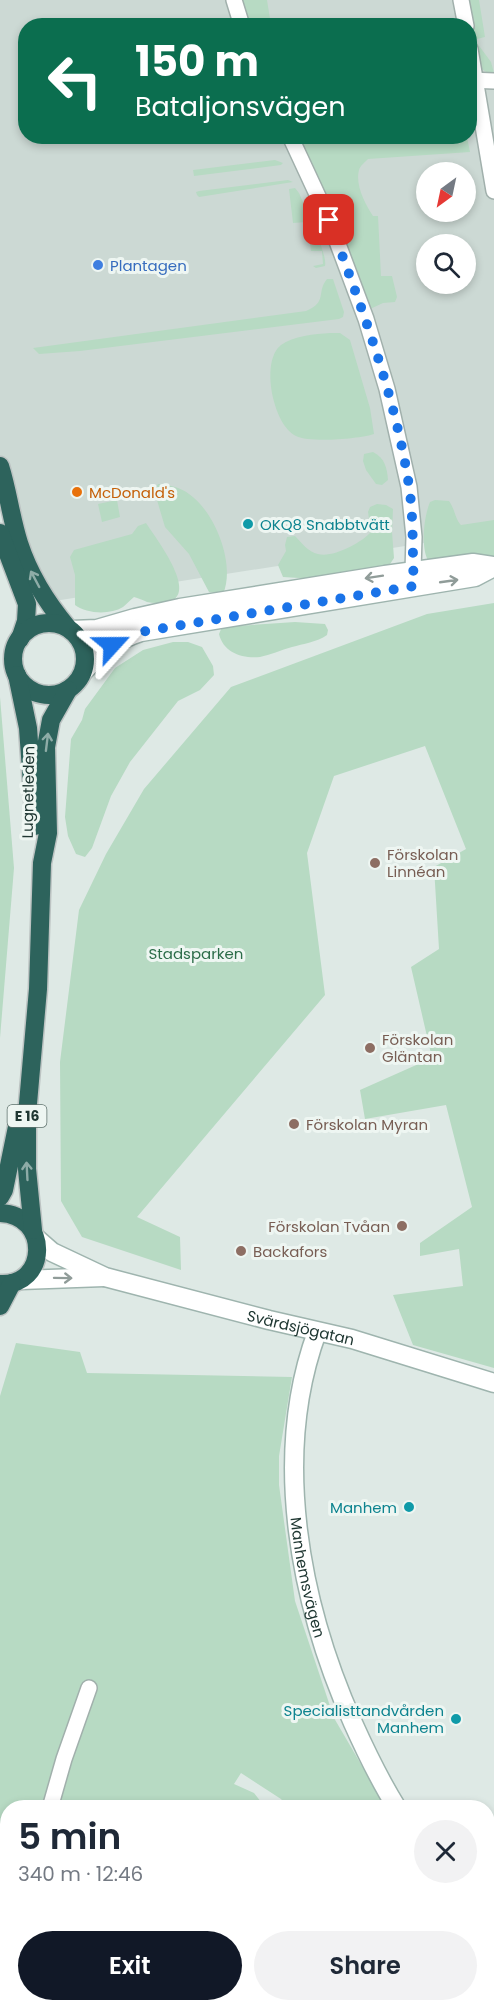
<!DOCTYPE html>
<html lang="en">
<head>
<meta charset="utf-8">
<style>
  :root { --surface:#fff; --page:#f2f2f3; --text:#1f2937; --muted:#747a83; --accent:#111827 }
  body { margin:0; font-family:Poppins,sans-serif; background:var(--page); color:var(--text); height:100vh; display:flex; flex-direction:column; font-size:22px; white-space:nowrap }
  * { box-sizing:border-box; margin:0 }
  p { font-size:20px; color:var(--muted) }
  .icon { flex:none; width:33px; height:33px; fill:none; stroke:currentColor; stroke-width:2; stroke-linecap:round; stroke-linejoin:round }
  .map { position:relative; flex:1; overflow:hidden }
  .details { position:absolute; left:0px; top:1800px; width:495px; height:212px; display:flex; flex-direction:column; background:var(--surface); border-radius:24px 24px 0 0; box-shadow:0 3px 9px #0003 }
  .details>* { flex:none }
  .guide { position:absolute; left:18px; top:18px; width:459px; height:126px; border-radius:24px; box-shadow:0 3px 9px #0003; background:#0b6e4f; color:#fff; overflow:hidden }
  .needle { width:39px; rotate:213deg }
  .buttons { position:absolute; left:416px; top:162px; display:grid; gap:12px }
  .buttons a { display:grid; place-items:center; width:60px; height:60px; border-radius:50%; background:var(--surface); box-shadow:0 3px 9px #0003; font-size:30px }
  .pin { position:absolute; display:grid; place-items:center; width:51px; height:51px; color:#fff; margin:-26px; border-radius:12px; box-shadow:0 3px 9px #0006 }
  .me { position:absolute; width:66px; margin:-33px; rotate:66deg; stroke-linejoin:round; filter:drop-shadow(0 0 4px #0008) }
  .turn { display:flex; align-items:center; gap:21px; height:126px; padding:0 18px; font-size:27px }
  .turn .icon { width:78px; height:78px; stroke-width:2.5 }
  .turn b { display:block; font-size:42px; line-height:51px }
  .round { display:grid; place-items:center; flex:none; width:63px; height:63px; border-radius:32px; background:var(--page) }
  .summary { display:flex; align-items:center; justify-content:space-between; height:102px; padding:0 18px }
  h1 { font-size:36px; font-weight:600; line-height:45px }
  .button { display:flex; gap:12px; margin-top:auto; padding:12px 18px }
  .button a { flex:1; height:69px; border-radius:36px; background:var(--accent); color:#fff; font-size:24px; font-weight:600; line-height:69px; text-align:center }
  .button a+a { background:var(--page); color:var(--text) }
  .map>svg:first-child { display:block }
</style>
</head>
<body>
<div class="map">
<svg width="494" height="2011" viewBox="0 0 494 2011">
  <rect width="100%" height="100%" fill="#dee9e5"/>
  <path fill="#ccd9d4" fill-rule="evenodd" d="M0,0H494V532L48,602L0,456ZM26,26H470V136H26ZM426,172H465V212H426ZM426,244H465V284H426Z"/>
  <g fill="#b7dac3">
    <polygon points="241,0 267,0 271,25 249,25"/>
    <path d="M467,0H479L485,37L477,39V43L491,62L494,73C487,74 482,70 478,64C473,53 469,14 467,0Z"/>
    <path d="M343,136L350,137V141L398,138V142L458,141V137H467L470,152L368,159C365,162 360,166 359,170C355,185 365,204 373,216H378L381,276H392L397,297L395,302L383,303L370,309L339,223L299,137H310V143L343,141Z"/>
    <polygon points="275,160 283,163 281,165 194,176 193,170"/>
    <polygon points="288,180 293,182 199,197 197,195 196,192 199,191"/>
    <path d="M295,188L299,193C305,207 328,255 325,266L316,268L313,266L323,264L322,251H311L307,222L293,223L289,189Z"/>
    <path d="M327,279H333L344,312L343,317L339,319L80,351L39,354L33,348L306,311C328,302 316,292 327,279Z"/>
    <path d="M330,333H340L350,340L370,408L374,434C359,439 310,443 296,436C273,425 260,361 281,345C293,336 315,334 330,333Z"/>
    <path d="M373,452C385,458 387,468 388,480L382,485L376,484L366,470L363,461L364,454Z"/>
    <path d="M158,484C169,485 180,487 189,494C215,512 236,564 223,594L209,592L189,554L165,527L154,490Z"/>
    <polygon points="117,500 120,517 102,522 98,504"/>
    <path d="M435,500L449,501C455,509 455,519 461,525L494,520V563L429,562C420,549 424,516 430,502Z"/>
    <path d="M377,504L386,505L393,509L392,532L394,558L388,567L315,579L283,577L278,565L286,551L285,545L287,537L295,536C302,543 308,552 318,554C333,558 361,543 371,532L368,512L370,507Z"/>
    <path d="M146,523C155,537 197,591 171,601C164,603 155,604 147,602C143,600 138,598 134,597C130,600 127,604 123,607C110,615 87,614 75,605V575L70,557L74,550L132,534L138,526Z"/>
    <polygon points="494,603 494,1368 413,1345 393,1295 463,1286 459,1249 420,1256 420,1243 472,1207 446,1105 365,1119 360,1090 432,1058 411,967 439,949 434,867 466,849 425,746 334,776 307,853 325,995 137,1217 180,1237 181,1270 82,1237 61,1201 60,1062 79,910 106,854 144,789 231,687 427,614"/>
    <path d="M295,622L325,624L328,630L327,635C317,642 303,644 292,647C281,650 270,655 260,657C242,659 223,652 219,634L222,627Z"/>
    <polygon points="173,642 188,642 202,647 213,666 214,675 200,690 178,701 130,762 111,796 92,848 85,857 76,854 68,836 65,817 71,739 82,720 85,709 115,668 143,650"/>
    <polygon points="0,697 14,868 0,1038"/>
    <polygon points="16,1343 80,1352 87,1373 292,1377 279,1456 279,1485 295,1601 334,1718 386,1807 287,1807 281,1799 241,1773 234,1784 254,1793 265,1807 8,1808 8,2004 474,2004 476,2011 0,2011 0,1396"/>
  </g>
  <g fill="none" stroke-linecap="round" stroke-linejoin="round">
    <g stroke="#a1b0ac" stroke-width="18">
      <g id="street">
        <polyline points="234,0 242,26"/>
        <polyline points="461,0 466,26"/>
        <polyline points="470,49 494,191"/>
        <polyline points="470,80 494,81"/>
        <polyline points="290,136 329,220 366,319 387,389 409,487 414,537 413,571"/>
        <polyline points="50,1808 64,1759 89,1688"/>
        <polyline points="113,2004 121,2011"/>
      </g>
    </g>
    <g stroke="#9eb4ae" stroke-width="21">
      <g id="secondary">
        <polyline points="71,630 97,629 135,618 180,608 385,575 473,563 494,566"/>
        <path d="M83,672C100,653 116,640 141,632L475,577L494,567"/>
        <path id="s1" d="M36,1238L52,1252L105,1277L269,1320L352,1339L494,1383"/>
        <polyline points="21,1280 104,1277"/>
        <path id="s2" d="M317,1332C271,1457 300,1604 353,1723C366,1752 380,1781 397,1808"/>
        <polyline points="488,1991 491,2011"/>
      </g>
    </g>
    <g stroke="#bcc3c2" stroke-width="21">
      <g id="highway">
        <path d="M0,466C8,491 11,518 19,543C29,574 47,603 68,628"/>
        <polyline points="0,533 27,604 26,621 20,639"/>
        <circle cx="49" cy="659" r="36"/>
        <polyline points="17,675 28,728 35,826"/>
        <polyline points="0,1197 4,1190 19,1117"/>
        <path d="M0,1213C51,1215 48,1287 0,1284"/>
        <polyline points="33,1230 27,1169 27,1115 38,989 42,863 48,833 46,747 51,720 68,690"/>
        <polyline points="0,1306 12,1283"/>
      </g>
    </g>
    <use href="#street" stroke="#fff" stroke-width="15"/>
    <use href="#secondary" stroke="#fff" stroke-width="18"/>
    <use href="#highway" stroke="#2d635c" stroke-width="18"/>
  </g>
  <defs><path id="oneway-shaft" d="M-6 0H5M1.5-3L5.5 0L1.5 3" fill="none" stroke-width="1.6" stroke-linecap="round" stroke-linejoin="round" transform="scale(1.5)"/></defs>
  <g stroke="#909c99">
    <use href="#oneway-shaft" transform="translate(374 577) rotate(171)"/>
    <use href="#oneway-shaft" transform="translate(449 581) rotate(-8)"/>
    <use href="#oneway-shaft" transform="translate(63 1278) rotate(1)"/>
  </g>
  <g stroke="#8eaca7">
    <use href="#oneway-shaft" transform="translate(35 579) rotate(-118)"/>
    <use href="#oneway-shaft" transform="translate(47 742) rotate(-83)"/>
    <use href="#oneway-shaft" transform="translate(27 1171) rotate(-93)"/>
  </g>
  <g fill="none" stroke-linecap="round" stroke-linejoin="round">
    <path stroke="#1a73e8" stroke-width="10" stroke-dasharray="0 18" d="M112,645L141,632L414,586C412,553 414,519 409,486C395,394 361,306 329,220"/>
  </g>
  <circle fill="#3f7fe0" stroke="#eef6f2" stroke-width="2" cx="98" cy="265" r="6"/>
  <circle fill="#e8710a" stroke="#eef6f2" stroke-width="2" cx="77" cy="492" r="6"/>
  <g fill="#0f9aa8" stroke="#eef6f2" stroke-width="2">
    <circle cx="248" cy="524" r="6"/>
    <circle cx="409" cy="1507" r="6"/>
    <circle cx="456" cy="1719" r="6"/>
  </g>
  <g fill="#8d6e63" stroke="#eef6f2" stroke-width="2">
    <circle cx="375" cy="863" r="6"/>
    <circle cx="370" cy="1048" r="6"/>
    <circle cx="294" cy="1124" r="6"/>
    <circle cx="402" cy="1226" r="6"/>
    <circle cx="241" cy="1251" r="6"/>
  </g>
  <g text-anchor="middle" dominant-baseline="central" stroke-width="6" stroke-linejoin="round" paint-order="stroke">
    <rect fill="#eef6f2" stroke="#5e716c" stroke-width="1.5" x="7.5" y="1105" width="39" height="22" rx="4.5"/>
    <g font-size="14" font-weight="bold" fill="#203833">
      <text x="27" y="1116">E 16</text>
    </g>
    <g font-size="15" fill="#366cbe" stroke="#eef6f2" text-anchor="start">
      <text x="110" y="265">Plantagen</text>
    </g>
    <g font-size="15" fill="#c56008" stroke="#eef6f2" text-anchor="start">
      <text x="89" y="492">McDonald's</text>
    </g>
    <g font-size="15" fill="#0d838f" stroke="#eef6f2" text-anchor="end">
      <text x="260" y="524" text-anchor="start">OKQ8 Snabbtvätt</text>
      <text x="397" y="1507">Manhem</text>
      <text x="444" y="1710">Specialisttandvården<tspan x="444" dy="17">Manhem</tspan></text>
    </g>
    <g font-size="15" fill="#203833" stroke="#eef6f2">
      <text transform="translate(28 792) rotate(-89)">Lugnetleden</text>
      <text stroke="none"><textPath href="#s1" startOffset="282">Svärdsjögatan</textPath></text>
      <text stroke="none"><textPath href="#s2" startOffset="249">Manhemsvägen</textPath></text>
    </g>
    <g font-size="15" fill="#785e54" stroke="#eef6f2" text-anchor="start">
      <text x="387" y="854">Förskolan<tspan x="387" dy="17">Linnéan</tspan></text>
      <text x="382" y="1039">Förskolan<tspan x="382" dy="17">Gläntan</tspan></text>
      <text x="306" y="1124">Förskolan Myran</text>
      <text x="390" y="1226" text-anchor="end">Förskolan Tvåan</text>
      <text x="253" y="1251">Backafors</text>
    </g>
    <g font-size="15" fill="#2c6d49" stroke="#eef6f2">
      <text x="196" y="953">Stadsparken</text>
    </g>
  </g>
</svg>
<div class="buttons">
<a><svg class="needle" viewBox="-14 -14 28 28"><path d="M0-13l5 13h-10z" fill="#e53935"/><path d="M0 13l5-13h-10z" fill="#747a83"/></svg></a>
<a><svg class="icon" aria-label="search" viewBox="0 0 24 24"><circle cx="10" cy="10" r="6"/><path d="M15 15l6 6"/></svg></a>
</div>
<div class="pin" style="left:329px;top:220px;background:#d93025"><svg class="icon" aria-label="arrive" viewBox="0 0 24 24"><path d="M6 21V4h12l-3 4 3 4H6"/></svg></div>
<svg class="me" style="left:112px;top:645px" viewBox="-20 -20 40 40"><path d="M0-17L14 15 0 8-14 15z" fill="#1a73e8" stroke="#fff" stroke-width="4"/></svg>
<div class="guide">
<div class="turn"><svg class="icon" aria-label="left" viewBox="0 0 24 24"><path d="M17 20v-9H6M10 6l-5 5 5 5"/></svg><div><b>150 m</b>Bataljonsvägen</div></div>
</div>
<section class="details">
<div class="summary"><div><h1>5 min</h1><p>340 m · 12:46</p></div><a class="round"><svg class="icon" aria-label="close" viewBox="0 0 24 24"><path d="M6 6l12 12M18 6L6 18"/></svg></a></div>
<div class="button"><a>Exit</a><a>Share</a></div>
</section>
</div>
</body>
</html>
